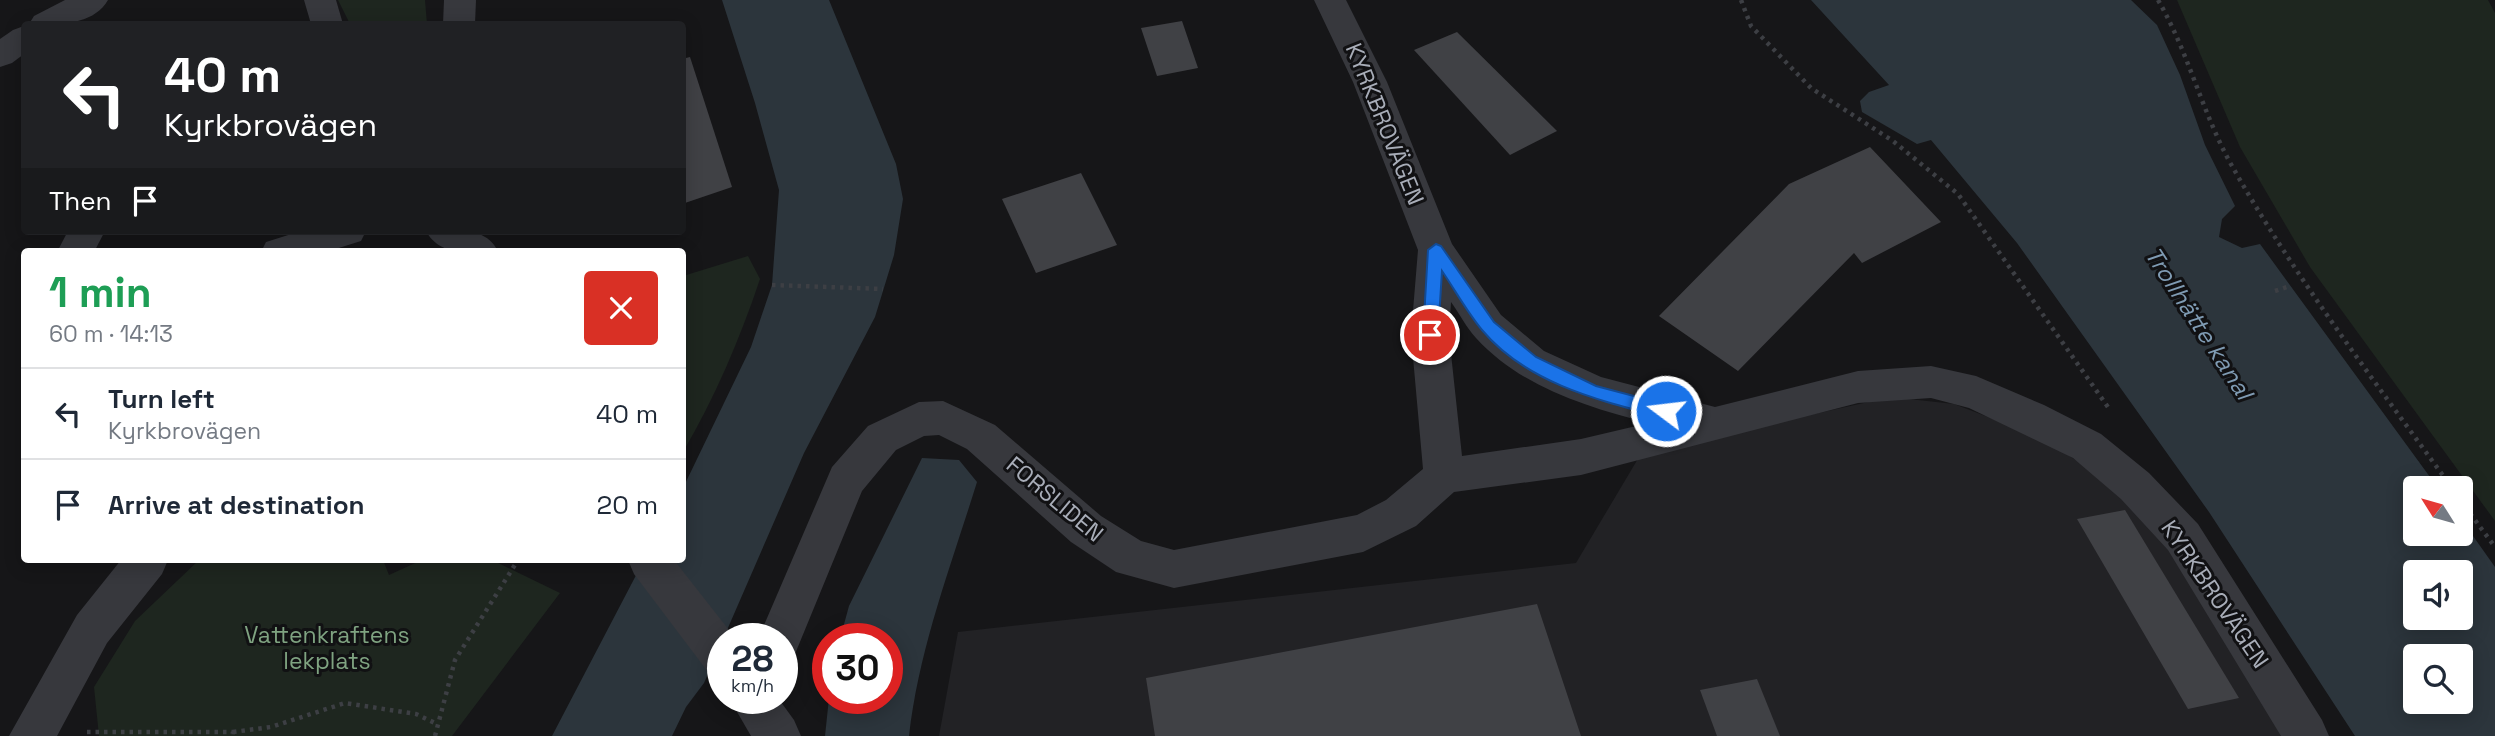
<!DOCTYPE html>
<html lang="en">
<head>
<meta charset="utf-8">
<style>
  :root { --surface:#fff; --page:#f2f2f3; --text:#1f2937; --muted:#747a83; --line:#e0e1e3 }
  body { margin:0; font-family:"Space Grotesk",sans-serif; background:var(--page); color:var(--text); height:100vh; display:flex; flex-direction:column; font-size:26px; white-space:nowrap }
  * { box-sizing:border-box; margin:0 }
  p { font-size:23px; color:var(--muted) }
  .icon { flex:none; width:38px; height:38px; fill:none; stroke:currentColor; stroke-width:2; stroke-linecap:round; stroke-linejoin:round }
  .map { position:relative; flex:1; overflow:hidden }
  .sheet { position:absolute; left:21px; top:248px; width:665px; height:315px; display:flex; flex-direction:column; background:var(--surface); border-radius:7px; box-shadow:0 4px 18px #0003 }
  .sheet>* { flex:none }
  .banner { position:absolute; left:21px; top:21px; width:665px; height:214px; border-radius:7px; box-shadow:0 4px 18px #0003; background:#202124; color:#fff; overflow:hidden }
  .needle { width:46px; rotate:307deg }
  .buttons { position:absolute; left:2403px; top:476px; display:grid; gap:14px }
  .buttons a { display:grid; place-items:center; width:70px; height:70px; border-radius:7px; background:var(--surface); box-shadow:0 4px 18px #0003; font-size:35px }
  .speed { position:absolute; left:707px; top:623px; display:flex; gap:14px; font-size:35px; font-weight:700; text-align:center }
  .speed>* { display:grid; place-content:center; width:91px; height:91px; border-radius:50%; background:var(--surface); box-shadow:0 4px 18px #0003; line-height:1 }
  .speed small { font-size:18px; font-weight:400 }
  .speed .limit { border:10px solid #d22; background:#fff; color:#111 }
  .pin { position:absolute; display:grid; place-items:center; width:60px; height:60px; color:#fff; margin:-30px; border:4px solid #fff; border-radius:50%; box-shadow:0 2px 7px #0007 }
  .me { position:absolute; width:77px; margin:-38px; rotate:285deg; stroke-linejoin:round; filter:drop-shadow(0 0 5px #0008) }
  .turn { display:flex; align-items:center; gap:24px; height:147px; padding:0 28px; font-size:32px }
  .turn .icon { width:91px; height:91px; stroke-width:2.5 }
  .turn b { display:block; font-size:49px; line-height:60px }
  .then { display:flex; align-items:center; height:66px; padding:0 28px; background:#0003; gap:14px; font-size:26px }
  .round { display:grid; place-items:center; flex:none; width:74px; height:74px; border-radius:7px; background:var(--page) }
  .head { display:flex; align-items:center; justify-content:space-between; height:119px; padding:0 28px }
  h1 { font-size:42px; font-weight:800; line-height:52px; color:#1e9e55 }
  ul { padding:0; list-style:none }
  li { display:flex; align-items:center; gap:21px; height:91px; padding:0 28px; border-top:2px solid var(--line) }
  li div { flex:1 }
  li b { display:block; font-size:26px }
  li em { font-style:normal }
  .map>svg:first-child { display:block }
</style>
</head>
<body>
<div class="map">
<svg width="2495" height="736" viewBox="0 0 2495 736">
  <rect width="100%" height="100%" fill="#161618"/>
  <polygon fill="#222225" points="1891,397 1954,404 2038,436 2124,491 2171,547 2287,736 939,736 958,632 1576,563 1642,452"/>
  <g fill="#1e261f">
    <polygon points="338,0 425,0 427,24 350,24"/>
    <polygon points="2177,0 2488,0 2495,13 2495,521 2310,267 2240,147"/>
    <path d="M748,256L760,279C740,339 715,397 683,452V276Z"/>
    <polygon points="199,560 383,560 389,575 422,560 492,560 560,593 452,736 99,736 94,687 135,621"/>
  </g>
  <g fill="#2c353c" fill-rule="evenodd">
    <polygon points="722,0 829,0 896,164 903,199 894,255 875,317 804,453 704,683 686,707 672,736 552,736 644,560 682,560 683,488 751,347 772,285 779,190 755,103"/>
    <path d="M1811,0H2131L2157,25L2180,75L2205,145L2235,206L2222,219L2219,237L2242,248L2260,244L2438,488H2415V534H2460L2461,519L2495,567V736H2355L2209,512L2017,243L1931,140L1917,144L1862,112L1860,101L1869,92L1889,85ZM2415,572H2460V618H2415ZM2415,656H2460V702H2415Z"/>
    <path d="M922,458L959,460L977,482C951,566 919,648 909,736H825L829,698H887V639H840L849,606Z"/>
  </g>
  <g fill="#404145">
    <polygon points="1182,21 1198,68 1157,76 1141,28"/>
    <polygon points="1457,32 1557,131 1510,155 1414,50"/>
    <polygon points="690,57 732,187 682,204 682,59"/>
    <polygon points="1870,147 1941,222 1862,263 1854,253 1738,371 1659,316 1789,184"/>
    <polygon points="1081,173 1117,245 1036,273 1002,199"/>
    <polygon points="2125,510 2239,698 2188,709 2077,519"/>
    <polygon points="1537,604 1581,736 1155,736 1146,678"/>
    <polygon points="1757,679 1780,736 1717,736 1700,690"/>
  </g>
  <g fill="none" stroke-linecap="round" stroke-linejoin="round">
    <g stroke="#3d3f44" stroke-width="4.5" stroke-dasharray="3.5 5" stroke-linecap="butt">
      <polyline points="1741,0 1751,26 1811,88 1893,141 1958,194 2110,410"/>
      <path d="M2158,0C2189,53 2202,113 2232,166C2296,279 2376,383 2452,488"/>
      <polyline points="772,285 883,289"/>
      <polyline points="2275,291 2290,286"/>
      <polyline points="2460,500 2495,547"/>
      <polyline points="87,732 233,732 232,736"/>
      <polyline points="233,732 271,727 345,703 416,714 437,724"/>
      <polyline points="435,736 455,660 518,560"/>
    </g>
    <g fill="#37383d" fill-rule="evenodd">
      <path d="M65,0H108C92,27 56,24 29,24L34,16Z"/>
      <polygon points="304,0 336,0 343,24 311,24"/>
      <polygon points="444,0 476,0 475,24 443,24"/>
      <path d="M1314,0H1346L1387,82L1452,244L1501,315L1544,351L1601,377L1715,407L1858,371L1931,366L1976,376L2044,405L2101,434L2149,473L2198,524L2322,720L2329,736H2281L2168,550L2121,499L2073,458L1969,408L1931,398L1858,403L1581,475L1454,492L1416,526L1363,552L1174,588L1116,572L1071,542L967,449L939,435L924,436L896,450L862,491L795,654L782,659V639H758L832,467L868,426L919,402L943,401L995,425L1101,516L1141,541L1174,550L1357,515L1386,500L1423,469L1411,335L1418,250L1353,82ZM1451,302C1459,313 1466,327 1476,338C1521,387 1586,407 1649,423L1581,439L1462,456L1449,335Z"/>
      <polygon points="24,26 24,54 12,63 0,67 0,39 13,30"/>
      <polygon points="68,231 105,231 94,252 57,252"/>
      <polygon points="301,231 366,231 361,241 326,252 261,252 266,242"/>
      <path d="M426,231C452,231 484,224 498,251C474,256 439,256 426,231Z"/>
      <polygon points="121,560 168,560 162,574 107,643 57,736 9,736 77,615"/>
      <polygon points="628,560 674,560 736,639 723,639 723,678 708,672 634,574"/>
      <polygon points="729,698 778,698 794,720 801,736 751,736"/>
    </g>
  </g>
  <path fill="#1a73e8" stroke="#114b97" stroke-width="2" d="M1436,244L1441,246L1494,322L1536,357L1596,386L1672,406L1674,411L1672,416L1666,418C1601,401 1527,384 1482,330C1467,312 1455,290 1442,271L1438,335L1436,340H1425L1423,335L1428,250Z"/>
  <g text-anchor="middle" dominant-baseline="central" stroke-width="6" stroke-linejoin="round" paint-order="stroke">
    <g font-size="23" fill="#a8adb8" stroke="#111113">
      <text transform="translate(1385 124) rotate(68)">KYRKBROVÄGEN</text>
      <text transform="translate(1055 499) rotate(40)">FORSLIDEN</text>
      <text transform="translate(2215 594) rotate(56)">KYRKBROVÄGEN</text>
    </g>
    <g font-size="23" fill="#7fa381" stroke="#111113">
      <text x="327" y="635">Vattenkraftens<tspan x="327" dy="26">lekplats</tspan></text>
    </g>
    <g font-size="24" font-style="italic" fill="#7f9bb3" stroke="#111113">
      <text transform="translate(2199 323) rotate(57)">Trollhätte kanal</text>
    </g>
  </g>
</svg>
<div class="buttons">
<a><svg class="needle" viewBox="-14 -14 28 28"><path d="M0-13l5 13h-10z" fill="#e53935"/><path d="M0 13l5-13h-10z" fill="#747a83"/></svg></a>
<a><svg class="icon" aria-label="sound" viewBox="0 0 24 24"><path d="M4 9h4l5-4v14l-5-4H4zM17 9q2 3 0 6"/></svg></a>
<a><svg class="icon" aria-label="search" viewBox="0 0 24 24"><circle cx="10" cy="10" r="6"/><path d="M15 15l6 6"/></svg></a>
</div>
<div class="speed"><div>28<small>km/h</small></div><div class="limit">30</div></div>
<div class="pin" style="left:1430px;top:335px;background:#d93025"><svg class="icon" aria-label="arrive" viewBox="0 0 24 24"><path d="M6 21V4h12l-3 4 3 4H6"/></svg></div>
<svg class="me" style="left:1666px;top:411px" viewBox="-20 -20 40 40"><circle r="17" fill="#1a73e8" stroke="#fff" stroke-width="3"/><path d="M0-11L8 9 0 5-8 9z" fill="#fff"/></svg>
<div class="banner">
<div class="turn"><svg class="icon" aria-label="left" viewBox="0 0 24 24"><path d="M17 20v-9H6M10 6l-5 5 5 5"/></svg><div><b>40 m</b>Kyrkbrovägen</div></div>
<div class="then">Then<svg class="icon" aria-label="arrive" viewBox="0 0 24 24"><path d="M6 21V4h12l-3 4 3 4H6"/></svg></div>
</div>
<section class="sheet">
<div class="head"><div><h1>1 min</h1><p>60 m · 14:13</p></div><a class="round" style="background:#d93025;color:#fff"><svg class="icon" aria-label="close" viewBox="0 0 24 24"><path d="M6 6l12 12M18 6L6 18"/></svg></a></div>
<ul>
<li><svg class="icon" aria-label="left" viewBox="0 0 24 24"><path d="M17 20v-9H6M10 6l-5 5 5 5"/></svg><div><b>Turn left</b><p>Kyrkbrovägen</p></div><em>40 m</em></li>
<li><svg class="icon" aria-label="arrive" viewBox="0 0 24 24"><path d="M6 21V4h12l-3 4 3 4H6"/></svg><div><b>Arrive at destination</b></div><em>20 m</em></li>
</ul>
</section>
</div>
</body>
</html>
